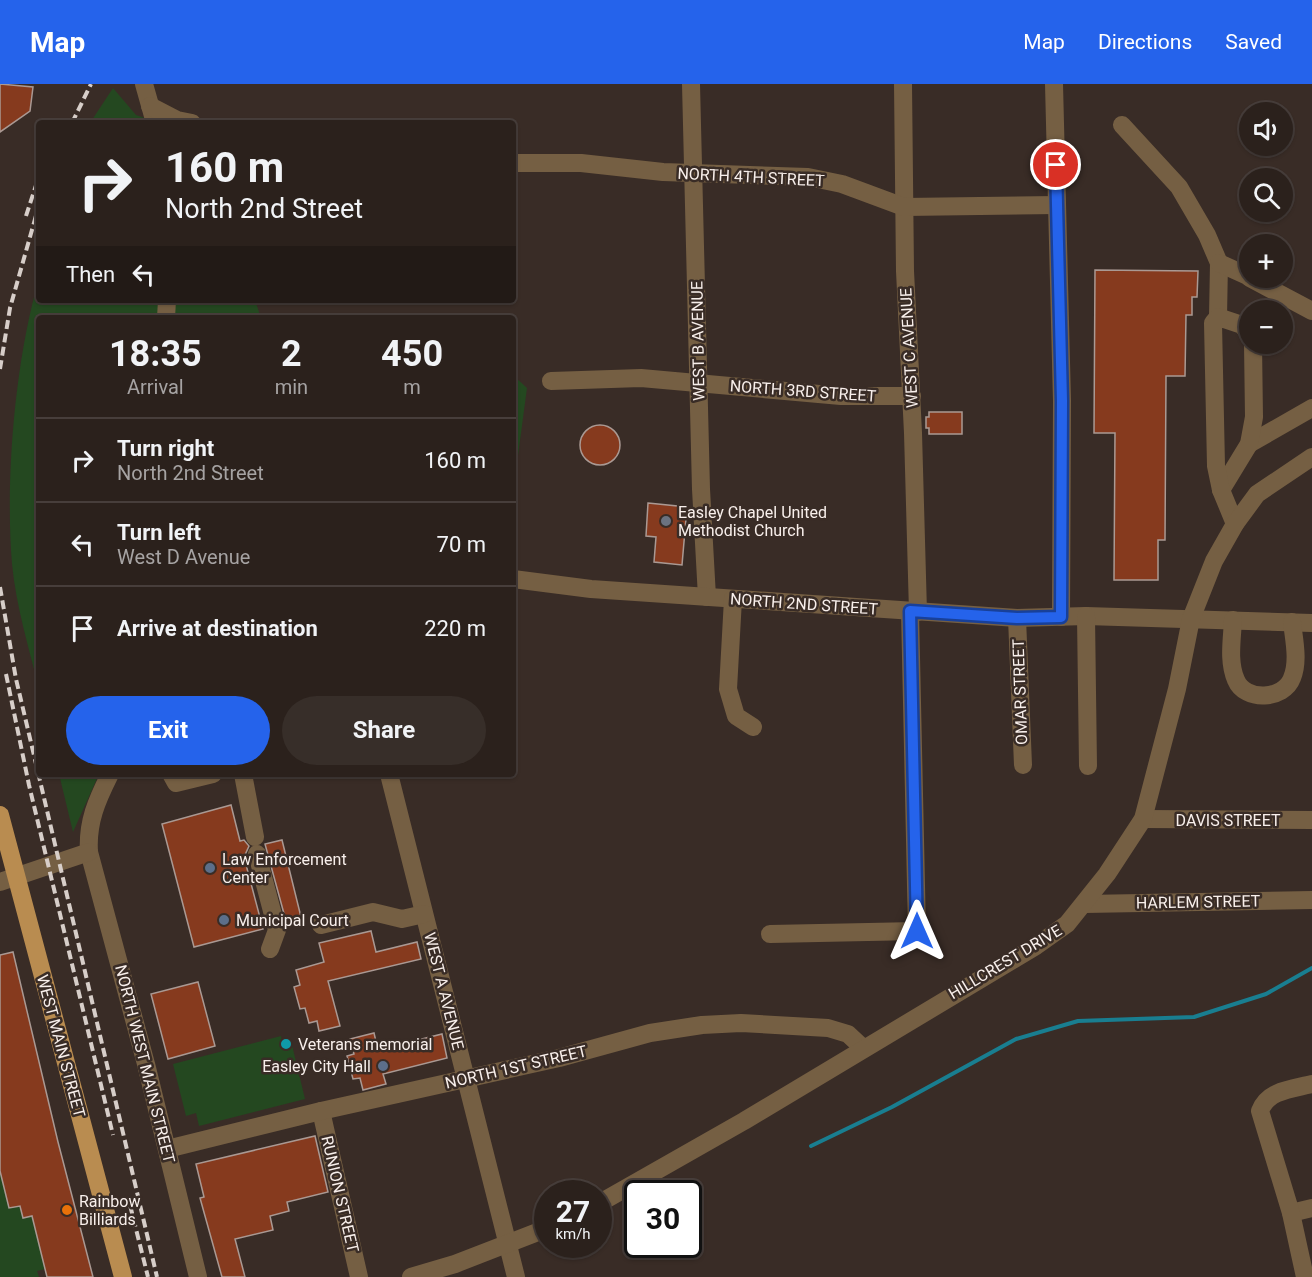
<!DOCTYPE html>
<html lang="en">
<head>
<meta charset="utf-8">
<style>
  :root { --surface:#2b211c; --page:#372e29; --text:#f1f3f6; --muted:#a6a3a3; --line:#473e3b; --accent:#2563eb }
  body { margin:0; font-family:Roboto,sans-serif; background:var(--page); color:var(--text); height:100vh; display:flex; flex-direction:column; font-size:22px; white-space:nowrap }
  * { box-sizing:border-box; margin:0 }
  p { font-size:20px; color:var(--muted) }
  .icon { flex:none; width:33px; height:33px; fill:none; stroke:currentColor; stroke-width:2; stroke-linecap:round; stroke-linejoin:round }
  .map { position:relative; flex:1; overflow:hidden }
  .panel { position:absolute; left:36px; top:231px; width:480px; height:462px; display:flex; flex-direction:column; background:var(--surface); border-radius:6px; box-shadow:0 2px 4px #0004,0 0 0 2px var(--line) }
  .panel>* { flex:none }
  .hud { position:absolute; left:36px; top:36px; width:480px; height:183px; border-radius:6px; box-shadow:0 2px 4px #0004,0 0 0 2px var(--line); background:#2b211c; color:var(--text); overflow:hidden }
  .fabs { position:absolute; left:1239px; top:18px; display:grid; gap:12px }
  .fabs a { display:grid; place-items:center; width:54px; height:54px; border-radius:50%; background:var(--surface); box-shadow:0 2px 4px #0004,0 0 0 2px var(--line); font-size:30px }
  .speed { position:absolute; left:534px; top:1096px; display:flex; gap:12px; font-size:30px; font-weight:700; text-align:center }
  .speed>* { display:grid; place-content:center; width:78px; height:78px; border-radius:50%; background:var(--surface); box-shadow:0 2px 4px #0004,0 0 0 2px var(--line); line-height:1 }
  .speed small { font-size:15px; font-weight:400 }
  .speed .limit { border:3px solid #111; border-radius:9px; background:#fff; color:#111 }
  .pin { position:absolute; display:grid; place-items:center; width:51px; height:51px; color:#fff; margin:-26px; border:3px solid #fff; border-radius:50%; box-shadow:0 2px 6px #0007 }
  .me { position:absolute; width:66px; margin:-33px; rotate:0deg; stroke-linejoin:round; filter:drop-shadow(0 0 4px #0008) }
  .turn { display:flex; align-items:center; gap:21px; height:126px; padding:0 30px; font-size:27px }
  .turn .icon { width:78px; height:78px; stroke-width:2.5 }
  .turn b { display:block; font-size:42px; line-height:51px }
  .then { display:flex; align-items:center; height:57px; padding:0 30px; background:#0003; gap:12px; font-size:22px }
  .eta { display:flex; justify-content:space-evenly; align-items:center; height:102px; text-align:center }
  .eta b { font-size:36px; font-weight:700; line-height:42px }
  .cta { display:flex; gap:12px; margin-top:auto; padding:12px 30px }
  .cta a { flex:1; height:69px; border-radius:36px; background:var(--accent); color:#fff; font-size:24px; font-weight:700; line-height:69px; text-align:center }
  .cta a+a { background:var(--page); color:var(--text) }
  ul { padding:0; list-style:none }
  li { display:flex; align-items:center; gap:18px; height:84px; padding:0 30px; border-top:2px solid var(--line) }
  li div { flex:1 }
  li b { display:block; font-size:22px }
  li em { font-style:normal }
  header { display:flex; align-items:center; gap:36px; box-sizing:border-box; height:84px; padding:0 30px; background:var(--accent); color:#fff }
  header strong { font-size:28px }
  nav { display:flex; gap:33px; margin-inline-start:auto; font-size:21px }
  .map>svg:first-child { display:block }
</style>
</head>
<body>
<header>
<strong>Map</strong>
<nav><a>Map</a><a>Directions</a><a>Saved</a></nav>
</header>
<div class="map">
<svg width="1312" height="1193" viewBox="0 0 1312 1193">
  <rect width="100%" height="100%" fill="#392c26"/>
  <g fill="#244820">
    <polygon points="113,4 136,31 159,39 90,39"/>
    <path d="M39,195V216H255L261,234H39V605C29,564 16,522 12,480C5,396 15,276 39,195Z"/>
    <polygon points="513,291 527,304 517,379 514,480"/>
    <polygon points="59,690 99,690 73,748"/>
    <polygon points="281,952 283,963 292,961 305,1015 199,1042 196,1029 186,1032 173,980"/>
    <polygon points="0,1087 9,1124 20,1122 23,1134 32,1132 45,1185 37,1187 39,1193 0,1193"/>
  </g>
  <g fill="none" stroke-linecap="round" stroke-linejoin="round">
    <polyline stroke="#197e90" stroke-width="4" points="811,1062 892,1023 1016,955 1078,937 1194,933 1266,910 1312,884"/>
  </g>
  <g fill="#863a1e" stroke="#aa9993" stroke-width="1.5">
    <polygon points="0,0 33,3 30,27 0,48"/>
    <polygon points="1095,186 1198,187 1197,213 1192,213 1192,231 1186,231 1185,292 1166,292 1165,456 1158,456 1158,496 1114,496 1115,349 1094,349"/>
    <polygon points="929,328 962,328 962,350 929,350 929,344 926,344 926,333 929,333"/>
    <circle cx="600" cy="361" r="20"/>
    <polygon points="648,419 687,423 682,481 654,478 656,453 646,452"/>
    <polygon points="231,721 240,757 244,756 249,762 244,773 263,845 194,863 162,740"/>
    <polygon points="282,756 301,833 286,837 265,760"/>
    <polygon points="371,847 376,868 417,858 421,875 328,897 340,942 319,947 317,937 309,939 305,924 300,925 294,903 300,901 296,886 324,878 319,859"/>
    <polygon points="13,868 58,1058 93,1193 47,1193 32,1132 23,1134 20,1122 9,1124 0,1087 0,871"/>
    <polygon points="198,898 215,962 168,975 151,910"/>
    <polygon points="374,949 378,966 442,950 447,974 383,990 386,1000 363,1006 360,994 353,995 347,972 354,970 350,955"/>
    <polygon points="315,1052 328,1108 287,1118 289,1127 270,1132 273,1146 235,1155 245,1193 222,1193 200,1114 204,1113 196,1080"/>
  </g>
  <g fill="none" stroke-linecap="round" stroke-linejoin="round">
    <g stroke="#755f43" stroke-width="18">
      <polyline points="144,0 155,39"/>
      <polyline points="691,0 701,405 707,513"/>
      <polyline points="903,0 905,187 913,349 918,528"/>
      <polyline points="1054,0 1062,317 1061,533"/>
      <polyline points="150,22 177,36 192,39"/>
      <polyline points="1122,41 1179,103 1207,151 1219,179 1218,233"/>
      <polyline points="513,79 581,79 663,88 808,93 842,100 904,123 1057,121"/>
      <polyline points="1219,179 1250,193"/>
      <polyline points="1250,194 1312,227"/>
      <polyline points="166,234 167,216"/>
      <polyline points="551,297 641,294 841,312 912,312"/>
      <polyline points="1249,360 1312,324"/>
      <polyline points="1221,406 1249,360 1254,333 1253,260"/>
      <polyline points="1235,440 1221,406 1216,382 1213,239 1218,233 1242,241 1250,251"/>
      <polyline points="513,495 591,505 1017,534 1086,532 1312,539"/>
      <polyline points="733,515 728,605 736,632 753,643"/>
      <polyline points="1086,532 1088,682"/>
      <polyline points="1017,534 1023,681"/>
      <path d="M1233,536C1232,556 1228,578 1236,596C1245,618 1284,616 1292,594C1299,577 1294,556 1292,538"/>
      <path d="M110,690C97,716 87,738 89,768L146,980L198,1193"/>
      <polyline points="171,690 176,699 213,690"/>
      <polyline points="243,690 255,753"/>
      <polyline points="389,690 516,1193"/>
      <polyline points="1143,735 1312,736"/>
      <polyline points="257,770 277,846 270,865"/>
      <polyline points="0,798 89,768"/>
      <polyline points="1084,820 1312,816"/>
      <polyline points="321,841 373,828 402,835 424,830"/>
      <polyline points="770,850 917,847 910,527"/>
      <polyline points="321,1027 359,1193"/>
      <polyline points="167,1065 321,1027 559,974 650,949 702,941 741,939 828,944 848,950 863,964"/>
      <polyline points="598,1120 744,1037 1036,862 1067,840 1107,790 1143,735 1177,605 1191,535 1214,477 1235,440 1257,410 1312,373"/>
      <polyline points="1291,1129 1312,1124"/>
      <polyline points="411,1193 455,1180 548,1144"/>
      <path d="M1305,1193L1291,1129L1260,1027C1268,1006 1292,1005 1312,1000"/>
    </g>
    <polyline stroke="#b98c50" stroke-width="18" points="0,731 123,1193"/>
    <g stroke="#d7cec9" stroke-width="4" stroke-dasharray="9 4.5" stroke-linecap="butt">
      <polyline points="72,39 91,0"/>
      <polyline points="26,132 39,92"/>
      <polyline points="0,285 10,224 39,121"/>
      <polyline points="0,503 16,595 157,1193"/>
      <polyline points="6,590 29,701 113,1051"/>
      <polyline points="130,1121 148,1193"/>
    </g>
  </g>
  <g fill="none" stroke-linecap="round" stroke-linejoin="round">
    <g stroke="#184099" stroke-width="15">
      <polyline id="route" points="917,847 910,527 1017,534 1061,533 1062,317 1056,81"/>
    </g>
    <use href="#route" stroke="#2563eb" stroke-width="10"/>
  </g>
  <circle fill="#6b7280" stroke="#392c26" stroke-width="2" cx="666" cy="437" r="6"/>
  <g fill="#5c6f8a" stroke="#392c26" stroke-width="2">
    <circle cx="210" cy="784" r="6"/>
    <circle cx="224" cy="836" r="6"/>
    <circle cx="383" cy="982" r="6"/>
  </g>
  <circle fill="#0f9aa8" stroke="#392c26" stroke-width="2" cx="286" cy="960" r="6"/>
  <circle fill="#e8710a" stroke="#392c26" stroke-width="2" cx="67" cy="1126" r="6"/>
  <g text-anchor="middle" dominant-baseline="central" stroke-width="5" stroke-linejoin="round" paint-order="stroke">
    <g font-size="16" fill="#f8efeb" stroke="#392c26">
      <text transform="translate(751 93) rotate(3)">NORTH 4TH STREET</text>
      <text transform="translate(698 257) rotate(-91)">WEST B AVENUE</text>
      <text transform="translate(909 264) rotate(-93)">WEST C AVENUE</text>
      <text transform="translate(803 307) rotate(4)">NORTH 3RD STREET</text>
      <text transform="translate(804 520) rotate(4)">NORTH 2ND STREET</text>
      <text transform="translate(1020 608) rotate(-92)">OMAR STREET</text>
      <text x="1228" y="736">DAVIS STREET</text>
      <text transform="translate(1198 818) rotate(-1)">HARLEM STREET</text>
      <text transform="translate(1005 878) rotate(-31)">HILLCREST DRIVE</text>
      <text transform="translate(444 907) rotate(76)">WEST A AVENUE</text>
      <text transform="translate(61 962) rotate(75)">WEST MAIN STREET</text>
      <text transform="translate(145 980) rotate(76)">NORTH WEST MAIN STREET</text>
      <text transform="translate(516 983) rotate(-13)">NORTH 1ST STREET</text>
      <text transform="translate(340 1110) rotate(77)">RUNION STREET</text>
    </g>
    <g font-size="16" fill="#f8efeb" stroke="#392c26" text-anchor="start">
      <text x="678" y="428">Easley Chapel United<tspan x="678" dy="18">Methodist Church</tspan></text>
      <text x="222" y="775">Law Enforcement<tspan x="222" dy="18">Center</tspan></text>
      <text x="236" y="836">Municipal Court</text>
      <text x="298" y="960">Veterans memorial</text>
      <text x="371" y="982" text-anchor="end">Easley City Hall</text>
      <text x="79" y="1117">Rainbow<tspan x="79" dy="18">Billiards</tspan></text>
    </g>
  </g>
</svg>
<div class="fabs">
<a><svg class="icon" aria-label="sound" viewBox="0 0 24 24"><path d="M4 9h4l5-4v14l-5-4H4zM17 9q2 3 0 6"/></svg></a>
<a><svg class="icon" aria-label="search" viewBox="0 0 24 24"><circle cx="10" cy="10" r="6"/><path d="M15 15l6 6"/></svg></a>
<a>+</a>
<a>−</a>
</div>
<div class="speed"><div>27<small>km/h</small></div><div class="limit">30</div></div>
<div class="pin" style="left:1056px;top:81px;background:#d93025"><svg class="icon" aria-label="arrive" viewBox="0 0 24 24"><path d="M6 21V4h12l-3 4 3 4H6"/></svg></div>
<svg class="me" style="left:917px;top:847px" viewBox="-20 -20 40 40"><path d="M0-17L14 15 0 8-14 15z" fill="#2563eb" stroke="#fff" stroke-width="4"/></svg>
<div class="hud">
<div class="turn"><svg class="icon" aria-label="right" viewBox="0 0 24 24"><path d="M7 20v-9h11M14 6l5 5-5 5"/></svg><div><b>160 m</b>North 2nd Street</div></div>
<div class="then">Then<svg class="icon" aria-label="left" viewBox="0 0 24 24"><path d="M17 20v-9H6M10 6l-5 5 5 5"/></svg></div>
</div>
<section class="panel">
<div class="eta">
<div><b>18:35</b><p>Arrival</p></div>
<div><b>2</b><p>min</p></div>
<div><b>450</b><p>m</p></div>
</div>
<ul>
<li><svg class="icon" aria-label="right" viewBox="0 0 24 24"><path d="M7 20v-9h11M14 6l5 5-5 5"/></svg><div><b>Turn right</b><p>North 2nd Street</p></div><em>160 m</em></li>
<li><svg class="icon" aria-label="left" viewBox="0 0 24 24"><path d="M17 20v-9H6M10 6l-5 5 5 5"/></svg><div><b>Turn left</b><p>West D Avenue</p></div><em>70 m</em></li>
<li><svg class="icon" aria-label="arrive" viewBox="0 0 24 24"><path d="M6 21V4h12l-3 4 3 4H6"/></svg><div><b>Arrive at destination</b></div><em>220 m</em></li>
</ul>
<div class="cta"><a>Exit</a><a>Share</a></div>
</section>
</div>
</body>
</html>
